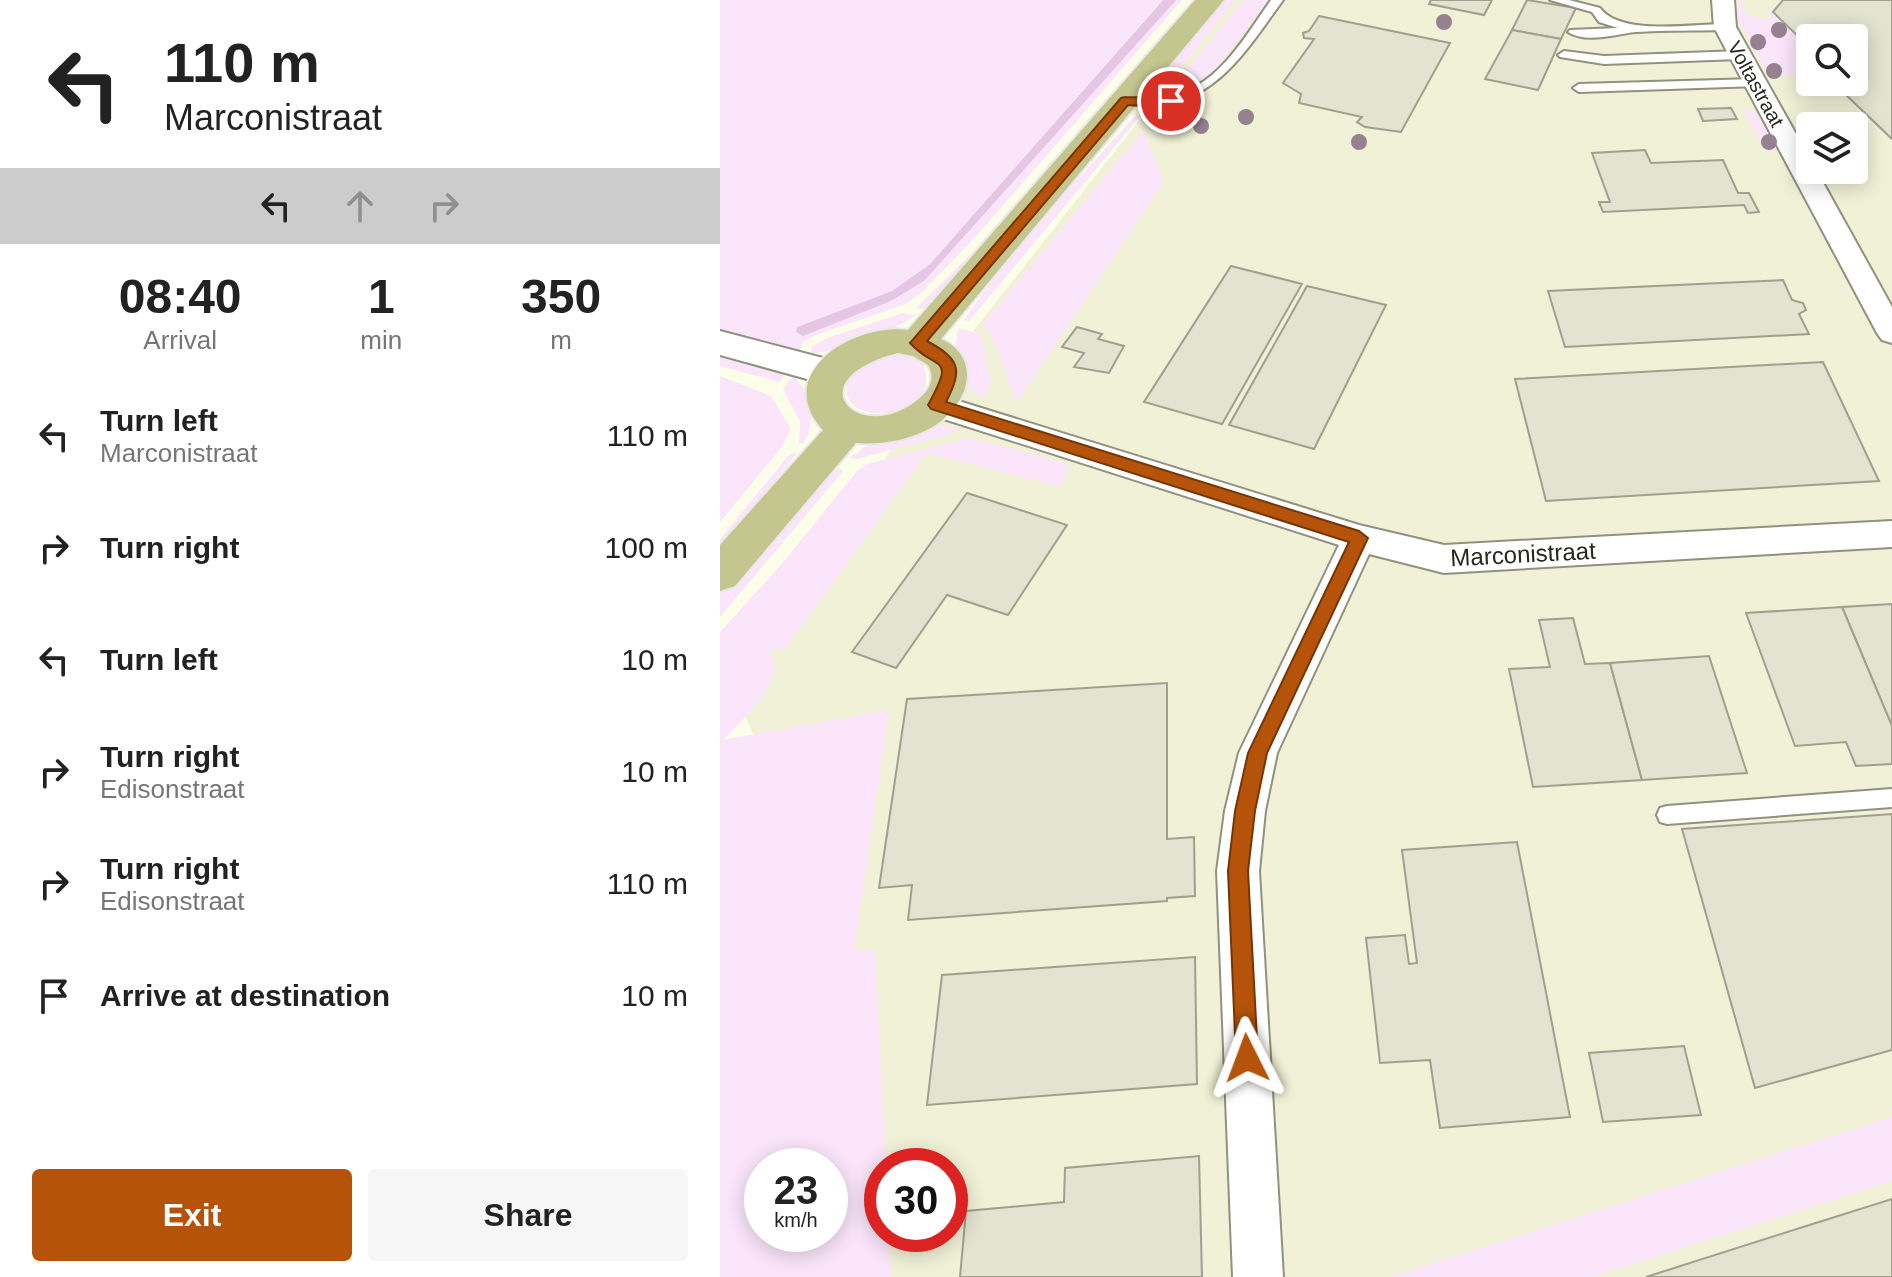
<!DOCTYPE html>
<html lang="en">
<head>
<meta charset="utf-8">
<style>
  :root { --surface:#fff; --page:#f6f6f6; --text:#222; --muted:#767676; --accent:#b45309 }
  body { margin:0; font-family:Arial,sans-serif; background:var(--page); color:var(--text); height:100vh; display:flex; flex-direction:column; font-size:30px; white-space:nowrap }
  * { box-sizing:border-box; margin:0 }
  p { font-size:26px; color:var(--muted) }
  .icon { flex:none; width:44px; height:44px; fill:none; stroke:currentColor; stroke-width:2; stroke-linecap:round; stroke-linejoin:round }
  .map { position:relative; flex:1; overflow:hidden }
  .drawer { display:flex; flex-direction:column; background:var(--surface); width:720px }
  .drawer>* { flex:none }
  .top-card { background:#fff; color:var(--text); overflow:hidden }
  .fabs { position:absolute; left:1076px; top:24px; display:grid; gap:16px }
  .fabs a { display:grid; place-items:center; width:72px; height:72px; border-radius:8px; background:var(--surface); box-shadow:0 4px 20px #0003; font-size:40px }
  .speed { position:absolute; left:24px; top:1148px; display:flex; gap:16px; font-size:40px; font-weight:700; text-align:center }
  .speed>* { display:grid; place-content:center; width:104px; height:104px; border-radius:50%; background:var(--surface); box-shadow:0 4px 20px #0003; line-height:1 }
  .speed small { font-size:20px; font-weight:400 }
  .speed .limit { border:12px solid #d22; background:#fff; color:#111 }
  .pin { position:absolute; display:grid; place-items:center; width:68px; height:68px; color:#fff; margin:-34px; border:4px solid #fff; border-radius:50%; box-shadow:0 2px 8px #0007 }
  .me { position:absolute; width:88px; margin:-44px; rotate:357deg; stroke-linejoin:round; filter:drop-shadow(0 0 6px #0008) }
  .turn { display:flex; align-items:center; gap:28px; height:168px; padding:0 32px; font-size:36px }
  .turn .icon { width:104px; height:104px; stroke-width:2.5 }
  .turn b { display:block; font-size:56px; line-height:68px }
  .lanes { display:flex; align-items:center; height:76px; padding:0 32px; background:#0003; justify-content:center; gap:40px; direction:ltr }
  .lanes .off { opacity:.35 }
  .eta { display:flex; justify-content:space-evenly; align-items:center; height:136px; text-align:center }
  .eta b { font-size:48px; font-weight:600; line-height:56px }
  .cta { display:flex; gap:16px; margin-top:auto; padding:16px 32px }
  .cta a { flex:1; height:92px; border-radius:8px; background:var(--accent); color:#fff; font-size:32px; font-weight:600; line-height:92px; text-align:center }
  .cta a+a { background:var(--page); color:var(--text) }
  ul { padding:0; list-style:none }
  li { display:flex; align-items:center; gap:24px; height:112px; padding:0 32px }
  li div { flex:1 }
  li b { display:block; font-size:30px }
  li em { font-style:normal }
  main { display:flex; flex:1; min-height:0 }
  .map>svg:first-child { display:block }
</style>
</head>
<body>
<main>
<section class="drawer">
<div class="top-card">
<div class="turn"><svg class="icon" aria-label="left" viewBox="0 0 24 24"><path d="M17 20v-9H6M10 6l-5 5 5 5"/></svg><div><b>110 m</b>Marconistraat</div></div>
<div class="lanes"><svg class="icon" aria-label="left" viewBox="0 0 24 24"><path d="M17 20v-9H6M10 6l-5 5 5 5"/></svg><svg class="icon off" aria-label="ahead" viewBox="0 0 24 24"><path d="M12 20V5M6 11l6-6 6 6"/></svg><svg class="icon off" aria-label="right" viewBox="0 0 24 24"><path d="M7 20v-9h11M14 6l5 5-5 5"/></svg></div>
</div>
<div class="eta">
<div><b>08:40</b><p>Arrival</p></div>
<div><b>1</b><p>min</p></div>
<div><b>350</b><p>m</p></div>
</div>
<ul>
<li><svg class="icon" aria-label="left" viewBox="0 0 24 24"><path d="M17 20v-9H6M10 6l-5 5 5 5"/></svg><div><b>Turn left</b><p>Marconistraat</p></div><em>110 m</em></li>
<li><svg class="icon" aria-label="right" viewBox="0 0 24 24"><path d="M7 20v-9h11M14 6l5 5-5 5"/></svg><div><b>Turn right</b></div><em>100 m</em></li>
<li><svg class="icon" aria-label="left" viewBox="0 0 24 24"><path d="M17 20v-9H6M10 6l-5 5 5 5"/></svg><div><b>Turn left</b></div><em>10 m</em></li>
<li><svg class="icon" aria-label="right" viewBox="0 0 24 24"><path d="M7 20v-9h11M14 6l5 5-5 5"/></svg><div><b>Turn right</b><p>Edisonstraat</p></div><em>10 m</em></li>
<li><svg class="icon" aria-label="right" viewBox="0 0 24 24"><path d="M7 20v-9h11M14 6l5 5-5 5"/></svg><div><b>Turn right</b><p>Edisonstraat</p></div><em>110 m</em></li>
<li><svg class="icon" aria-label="arrive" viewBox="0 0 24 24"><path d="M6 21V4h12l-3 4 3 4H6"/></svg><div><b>Arrive at destination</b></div><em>10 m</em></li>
</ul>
<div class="cta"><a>Exit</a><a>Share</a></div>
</section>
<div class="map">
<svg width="1172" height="1277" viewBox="0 0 1172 1277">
  <rect width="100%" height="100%" fill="#fcfeea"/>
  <path fill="#f0f1d6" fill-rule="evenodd" d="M514,0H1172V1277H155L117,918L10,683L251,334ZM1090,38H1134V82H1090ZM1090,126H1134V170H1090ZM162,1166H230V1234H162Z"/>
  <g fill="#fae5fa" fill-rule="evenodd">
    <polygon points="0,0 442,0 210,264 172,291 77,327 83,336 171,301 204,281 454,0 462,0 251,242 202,292 186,304 96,335 83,342 80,353 0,337"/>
    <polygon points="502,0 515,0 436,98 430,95 429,90"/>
    <polygon points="524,0 549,0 485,82 474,89 445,97"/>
    <polygon points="1019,0 1024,0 1022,6 1028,15 1043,19 1053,17 1050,13 1053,12 1090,48 1090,71 1050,77 1017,17"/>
    <polygon points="385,100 392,102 263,251 205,309 196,308 254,251"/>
    <polygon points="1022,108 1038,113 1059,151 1045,151"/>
    <polygon points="422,114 249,321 244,320 288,257 413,118"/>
    <path d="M423,131L443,178L441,186L297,402C285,375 281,347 263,324Z"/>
    <path d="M183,313L196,315C164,336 128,349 90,354L92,347L107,338Z"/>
    <path d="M239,328L261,334L271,384L263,398C239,388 230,351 239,328Z"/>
    <path d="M164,354L187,355L203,363C227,422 116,430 127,383C129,376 131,371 137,367C145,362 156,358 164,354Z"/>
    <polygon points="0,356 65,375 59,382 0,366"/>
    <polygon points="0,376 51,396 71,429 61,448 0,522"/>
    <path d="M73,376C94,396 96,419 84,443H79L80,421L63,389Z"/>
    <polygon points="224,426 242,428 230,434 137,459 129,458 154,441"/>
    <path d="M250,438L349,464L341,487L207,453L65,649L48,650C72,679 22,719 3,740L169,710L134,950H155L166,1166H162V1234H169L171,1277H0V632L61,565L137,471L147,464ZM42,1166H110V1234H42Z"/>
    <polygon points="78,452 0,551 0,539 69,455"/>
    <polygon points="119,467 123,471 0,617 0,593"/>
    <polygon points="1172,1117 1172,1181 872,1277 670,1277"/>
  </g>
  <polygon fill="#e5c6e5" points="443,0 456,0 204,281 171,301 83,336 76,332 77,327 172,291 210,264"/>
  <g fill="#e2e3d0" stroke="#9fa18e" stroke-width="2">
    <polygon points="711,0 772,0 764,15 709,4"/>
    <polygon points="807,0 856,8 841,39 792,30"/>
    <polygon points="1172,0 1172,139 1122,91 1137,88 1131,82 1134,82 1134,38 1090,38 1090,48 1053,12 1063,0"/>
    <polygon points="599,16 730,43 681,132 645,127 637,122 642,117 579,103 581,94 563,83 594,39 584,38 583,33 589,31"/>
    <polygon points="792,30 841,39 818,90 765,79"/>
    <polygon points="1011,108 1017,119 983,121 978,109"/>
    <polygon points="925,150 931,163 1003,160 1018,193 1029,193 1039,212 1028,213 1024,205 883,212 879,202 890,202 872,153"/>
    <polygon points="511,266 582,284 502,424 424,402"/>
    <polygon points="1063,280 1072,300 1083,303 1086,310 1079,314 1089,334 845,347 828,291"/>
    <polygon points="587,286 666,305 594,449 509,425"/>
    <polygon points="357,327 382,334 378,339 404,346 389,373 354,367 364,353 342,347"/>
    <polygon points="1103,362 1159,481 826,501 795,379"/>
    <polygon points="247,493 347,525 288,615 227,595 176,668 132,652"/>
    <polygon points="1172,604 1172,726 1122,607"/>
    <polygon points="1122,607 1172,726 1172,764 1136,766 1126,742 1075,746 1026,613"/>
    <polygon points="853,618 865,664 890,663 922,780 813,787 789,669 830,667 819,620"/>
    <polygon points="989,656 1027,773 922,780 890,663"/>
    <polygon points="447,683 447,839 474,837 475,896 447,898 447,901 188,920 192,885 159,888 187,699"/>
    <polygon points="1172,814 1172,1050 1035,1088 962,829"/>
    <polygon points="797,842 850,1117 720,1128 710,1060 660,1063 646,938 685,935 689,964 697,963 682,850"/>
    <polygon points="475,957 477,1084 207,1105 222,975"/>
    <polygon points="964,1046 981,1115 883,1122 869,1053"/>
    <polygon points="479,1156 482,1277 240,1277 246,1211 344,1202 345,1168"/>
    <polygon points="1172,1199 1172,1277 926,1277 1083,1227"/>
  </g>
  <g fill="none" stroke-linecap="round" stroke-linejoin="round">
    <g stroke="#90917e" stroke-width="4">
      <g id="service">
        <path d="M551,0H563C528,48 495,106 428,105C418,105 407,107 399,101C412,92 438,98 454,95C500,84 526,35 551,0Z"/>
        <path d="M830,0H849L880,8C900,36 972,24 1005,24L1011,27L1005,30C976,31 946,30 916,32C895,34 867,44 848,32L850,30L898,28L879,22L872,12Z"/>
        <polygon points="844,51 884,56 1020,51 1026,55 1020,59 884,64 840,57 838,55"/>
        <polygon points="1035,79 1039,80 1039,86 859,92 853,88 859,84"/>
        <polygon points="1172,789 1172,807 947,824 940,822 937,815 940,808 947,806"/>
      </g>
    </g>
    <g stroke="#90917e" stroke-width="4">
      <g id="minor">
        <polygon points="992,0 1014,0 1016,27 1090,159 1090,170 1096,170 1172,307 1172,343 1162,340 1157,333 994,27"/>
        <polygon points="216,394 639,525 724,545 1172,521 1172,547 724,573 649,554 557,753 545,811 539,871 563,1277 513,1277 497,871 505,811 519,753 619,545 205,413 201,405 205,397"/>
      </g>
    </g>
    <g stroke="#90917e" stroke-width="4">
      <polygon id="tertiary" points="0,331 122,363 127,372 122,381 109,385 0,355"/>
    </g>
    <g stroke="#e9e9e9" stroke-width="4">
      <path id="primary" d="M475,0H504L221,339C264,358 248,406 214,426C191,440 162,445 136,443L15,586L0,591V545L103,430C51,373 134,323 188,330ZM178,353L193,356L208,365C215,377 211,389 200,398C140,449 72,380 178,353Z"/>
    </g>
    <use href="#service" fill="#fff" fill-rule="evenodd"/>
    <use href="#minor" fill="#fff" fill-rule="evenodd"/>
    <use href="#tertiary" fill="#fff" fill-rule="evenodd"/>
    <use href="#primary" fill="#c5c590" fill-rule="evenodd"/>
  </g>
  <g fill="#96828f">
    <circle cx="724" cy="22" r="8"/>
    <circle cx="1059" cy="30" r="8"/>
    <circle cx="1038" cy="42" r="8"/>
    <circle cx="1054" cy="71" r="8"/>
    <circle cx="526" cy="117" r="8"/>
    <circle cx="481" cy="126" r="8"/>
    <circle cx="639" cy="142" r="8"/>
    <circle cx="1049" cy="142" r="8"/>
  </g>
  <path fill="#b45309" stroke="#753606" stroke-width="2" d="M405,97C418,98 448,96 457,101L434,107L408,105L207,341C240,359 243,369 226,402L639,531L648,538L547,753L535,811L528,871L538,1058L535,1066L527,1070L519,1066L516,1058L508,871L515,811L528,753L629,542L211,409L208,405C237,353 216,372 190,343L401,98Z"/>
  <g text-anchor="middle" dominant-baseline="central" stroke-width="6" stroke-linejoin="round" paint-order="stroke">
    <g font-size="20" fill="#26271f" stroke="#fff">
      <text transform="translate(1036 84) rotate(61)">Voltastraat</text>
    </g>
    <g font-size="24" fill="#26271f" stroke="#fff">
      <text transform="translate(803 554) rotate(-3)">Marconistraat</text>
    </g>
  </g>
</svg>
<div class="fabs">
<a><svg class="icon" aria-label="search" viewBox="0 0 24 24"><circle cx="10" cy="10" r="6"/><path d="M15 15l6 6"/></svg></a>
<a><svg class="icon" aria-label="layers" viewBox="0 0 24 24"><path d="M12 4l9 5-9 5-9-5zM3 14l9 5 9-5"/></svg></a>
</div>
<div class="speed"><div>23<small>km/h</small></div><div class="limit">30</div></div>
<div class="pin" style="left:451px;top:101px;background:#d93025"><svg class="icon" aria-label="arrive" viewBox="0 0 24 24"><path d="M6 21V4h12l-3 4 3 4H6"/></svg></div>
<svg class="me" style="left:527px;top:1058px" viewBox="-20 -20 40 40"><path d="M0-17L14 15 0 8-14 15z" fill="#b45309" stroke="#fff" stroke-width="4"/></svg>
</div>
</main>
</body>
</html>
